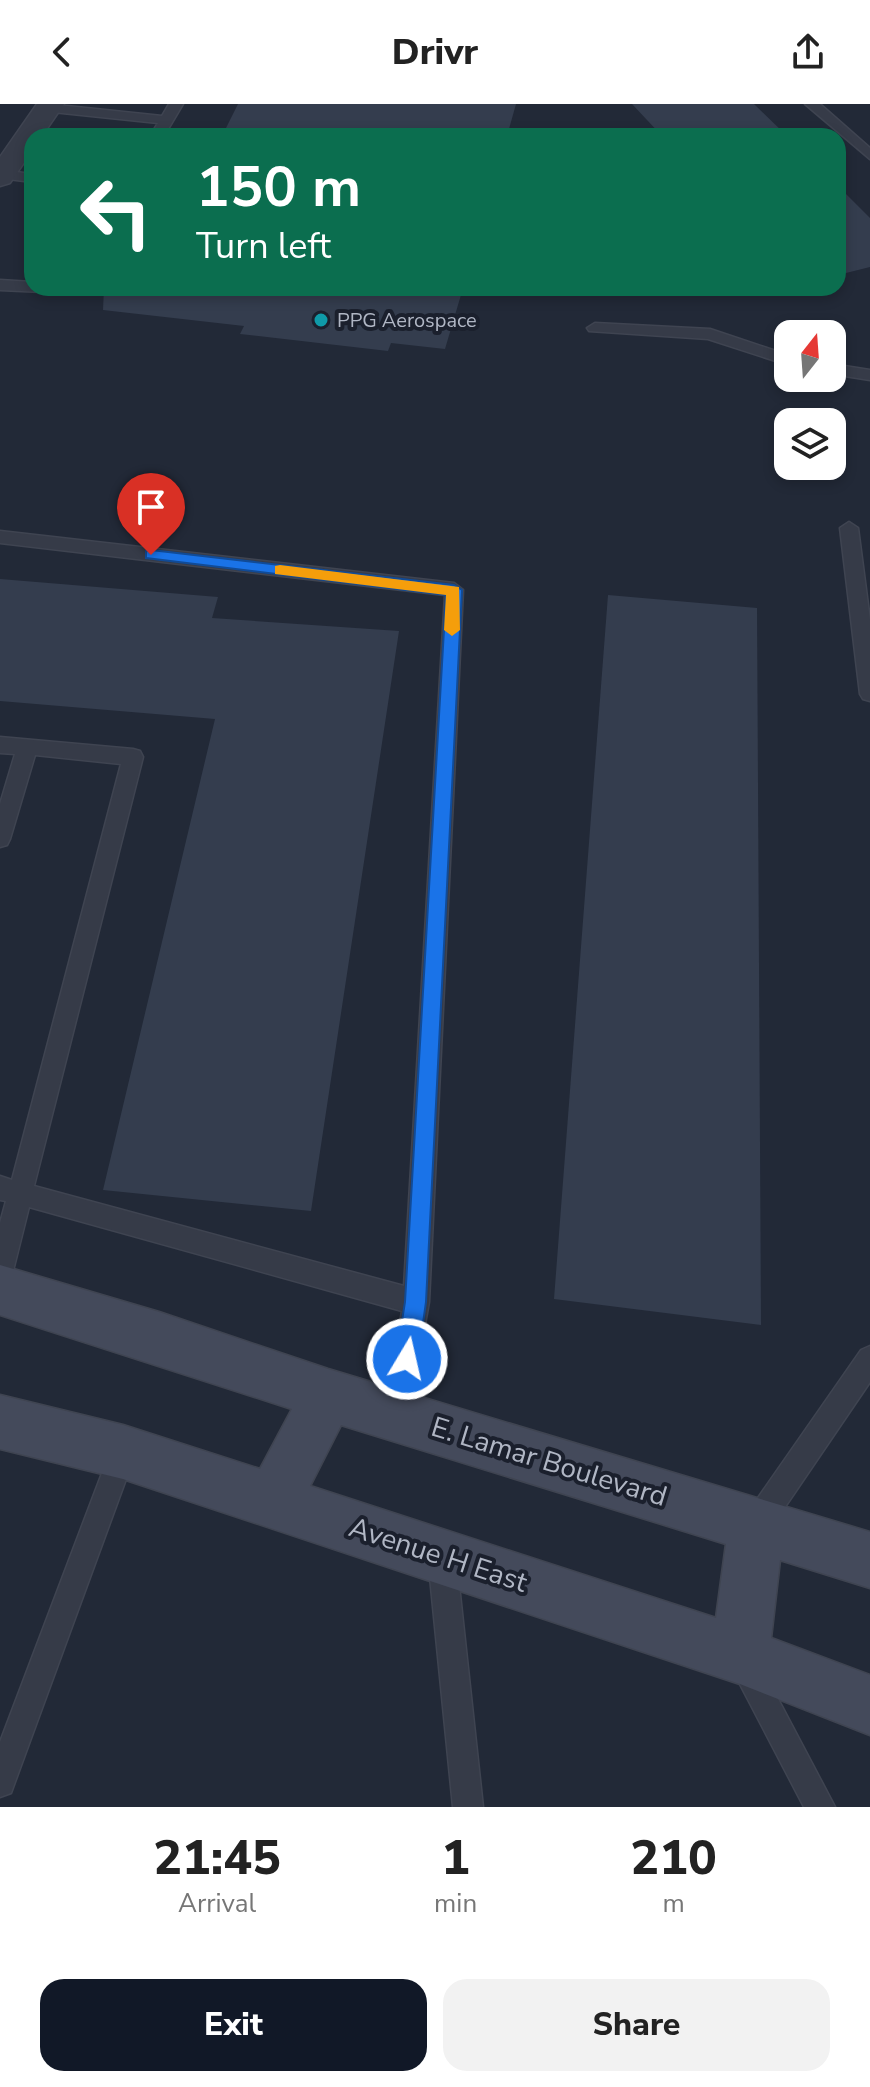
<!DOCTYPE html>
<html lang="en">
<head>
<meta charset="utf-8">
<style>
  :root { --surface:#fff; --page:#f2f2f2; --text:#222; --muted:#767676; --accent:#111827 }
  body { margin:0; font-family:"Nunito Sans",sans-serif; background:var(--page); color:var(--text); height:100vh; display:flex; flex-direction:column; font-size:30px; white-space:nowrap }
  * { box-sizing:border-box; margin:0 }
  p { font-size:26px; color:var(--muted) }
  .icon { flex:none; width:44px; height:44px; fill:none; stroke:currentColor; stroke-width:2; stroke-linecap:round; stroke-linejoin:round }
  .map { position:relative; height:1703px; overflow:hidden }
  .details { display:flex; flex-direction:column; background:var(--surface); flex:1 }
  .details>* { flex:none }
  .top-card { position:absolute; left:24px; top:24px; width:822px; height:168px; border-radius:24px; box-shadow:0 4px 12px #0003; background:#0b6e4f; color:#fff; overflow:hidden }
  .needle { width:52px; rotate:17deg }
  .controls { position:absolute; left:774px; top:216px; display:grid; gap:16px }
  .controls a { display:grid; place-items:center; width:72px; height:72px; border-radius:16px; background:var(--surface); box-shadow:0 4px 12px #0003; font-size:40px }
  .pin { position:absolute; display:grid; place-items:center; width:68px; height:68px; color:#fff; margin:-82px -34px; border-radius:50% 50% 50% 0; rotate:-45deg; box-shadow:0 0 8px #0007 }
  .pin .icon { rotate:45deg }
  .me { position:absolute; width:88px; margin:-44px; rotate:9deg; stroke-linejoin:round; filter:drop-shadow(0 0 6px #0008) }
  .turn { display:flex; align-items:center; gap:28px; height:168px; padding:0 40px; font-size:36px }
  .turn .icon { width:104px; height:104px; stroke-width:2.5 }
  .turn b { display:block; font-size:56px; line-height:68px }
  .eta { display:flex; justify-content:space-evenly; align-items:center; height:136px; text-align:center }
  .eta b { font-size:48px; font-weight:800; line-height:56px }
  .primary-button { display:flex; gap:16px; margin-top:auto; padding:16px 40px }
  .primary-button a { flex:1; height:92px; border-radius:24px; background:var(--accent); color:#fff; font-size:32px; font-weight:800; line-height:92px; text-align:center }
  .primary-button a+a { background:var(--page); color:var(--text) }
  header { display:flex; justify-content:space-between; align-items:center; height:104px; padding:0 40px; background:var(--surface); font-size:36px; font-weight:800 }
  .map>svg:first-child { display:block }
</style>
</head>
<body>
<header><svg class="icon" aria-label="back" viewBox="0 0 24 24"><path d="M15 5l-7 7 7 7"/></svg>Drivr<svg class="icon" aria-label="share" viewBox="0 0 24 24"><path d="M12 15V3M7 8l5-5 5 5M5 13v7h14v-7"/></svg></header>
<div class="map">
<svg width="870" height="1703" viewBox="0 0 870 1703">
  <rect width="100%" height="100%" fill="#222937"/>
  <g fill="#343d4e">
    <polygon points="238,0 516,0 507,32 222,32"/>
    <polygon points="632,0 754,0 787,32 662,32"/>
    <polygon points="838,82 870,114 870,163 838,171"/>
    <polygon points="104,184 463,184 445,245 391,239 388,247 240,230 244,222 103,206"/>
    <polygon points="0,475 218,493 212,514 399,527 311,1107 103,1086 215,615 0,597"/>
    <polygon points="608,491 757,504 761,1221 554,1195"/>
  </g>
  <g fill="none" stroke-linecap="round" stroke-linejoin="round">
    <g stroke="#3f4451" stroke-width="3">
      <g id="lane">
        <polygon points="48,0 162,12 169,0 183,0 164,32 150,32 158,19 43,7 41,4"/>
        <polygon points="805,0 820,0 870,44 870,55"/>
        <polygon points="0,66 32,70 32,78 0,74"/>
        <polygon points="0,176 32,178 32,184 73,184 65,189 0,186"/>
        <polygon points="595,219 710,225 788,251 788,261 708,235 589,227 587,224"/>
        <polygon points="832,260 870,266 870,276 832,270"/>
        <polygon points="849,418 858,424 870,516 870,597 863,595 860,590 840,424"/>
        <polygon points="0,427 454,479 463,486 429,1198 407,1321 398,1325 389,1321 385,1312 402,1207 29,1103 13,1167 9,1176 0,1179 0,1119 6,1097 0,1096 0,1072 12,1076 121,660 35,651 10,735 7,741 0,743 0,700 15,650 0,649 0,633 133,645 140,647 143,653 34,1082 404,1182 445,491 0,439"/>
        <polygon points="870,1242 870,1278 766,1431 756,1435 746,1431 742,1421 746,1411 861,1246"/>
        <polygon points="123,1335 133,1338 136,1348 15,1678 11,1689 0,1693 0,1638 110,1348 113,1338"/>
        <polygon points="442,1439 452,1443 456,1453 483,1703 453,1703 428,1453 432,1443"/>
        <polygon points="746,1548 756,1553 835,1703 804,1703 731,1563 736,1553"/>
      </g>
    </g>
    <g stroke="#3f4451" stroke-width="3">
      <polygon id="street" points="37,0 64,0 42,32 32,32 32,47 10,79 0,82 0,53"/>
    </g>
    <g stroke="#3f4451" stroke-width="3">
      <path id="secondary" d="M0,1161L159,1208L328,1265L870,1428V1484L780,1456L771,1534L870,1571V1631L740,1580L123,1375L0,1345V1291L123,1321L260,1365L292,1305L0,1211ZM341,1321L726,1440L716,1514L310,1382Z"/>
    </g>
    <use href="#lane" fill="#363b48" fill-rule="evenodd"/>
    <use href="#street" fill="#363b48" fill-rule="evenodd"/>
    <use href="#secondary" fill="#444a5b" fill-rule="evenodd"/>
  </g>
  <polygon fill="#1a73e8" stroke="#114b97" stroke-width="2" points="151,446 454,481 462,486 426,1198 418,1255 414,1262 407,1266 399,1262 396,1255 405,1198 446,491 146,454 146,447"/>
  <polygon fill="#f59e0b" points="280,461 459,483 460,526 452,532 444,526 446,491 275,470 275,462"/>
  <circle fill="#0f9aa8" stroke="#1b202d" stroke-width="3" cx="321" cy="216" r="8"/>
  <g text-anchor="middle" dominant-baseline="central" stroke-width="8" stroke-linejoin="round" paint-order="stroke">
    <g font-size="20" fill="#b0b6c4" stroke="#1b202d" text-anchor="start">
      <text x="337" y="216">PPG Aerospace</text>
    </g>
    <g font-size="28" fill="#b0b6c4" stroke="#1b202d">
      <text transform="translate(549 1358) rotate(17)">E. Lamar Boulevard</text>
      <text transform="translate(438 1451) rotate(18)">Avenue H East</text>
    </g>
  </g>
</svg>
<div class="controls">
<a><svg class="needle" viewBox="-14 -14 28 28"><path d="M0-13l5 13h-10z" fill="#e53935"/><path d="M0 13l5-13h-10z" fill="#767676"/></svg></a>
<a><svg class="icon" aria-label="layers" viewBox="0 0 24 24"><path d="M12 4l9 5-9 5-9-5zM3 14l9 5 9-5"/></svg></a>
</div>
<div class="pin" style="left:151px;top:451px;background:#d93025"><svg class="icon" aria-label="arrive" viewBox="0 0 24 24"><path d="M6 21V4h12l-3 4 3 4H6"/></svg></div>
<svg class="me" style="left:407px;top:1255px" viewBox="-20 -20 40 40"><circle r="17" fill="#1a73e8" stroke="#fff" stroke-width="3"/><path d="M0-11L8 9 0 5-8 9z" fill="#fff"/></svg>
<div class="top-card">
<div class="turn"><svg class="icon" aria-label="left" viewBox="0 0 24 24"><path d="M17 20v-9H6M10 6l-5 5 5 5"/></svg><div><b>150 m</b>Turn left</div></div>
</div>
</div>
<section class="details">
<div class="eta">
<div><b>21:45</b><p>Arrival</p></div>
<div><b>1</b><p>min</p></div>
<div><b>210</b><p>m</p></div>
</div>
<div class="primary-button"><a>Exit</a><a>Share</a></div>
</section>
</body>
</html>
